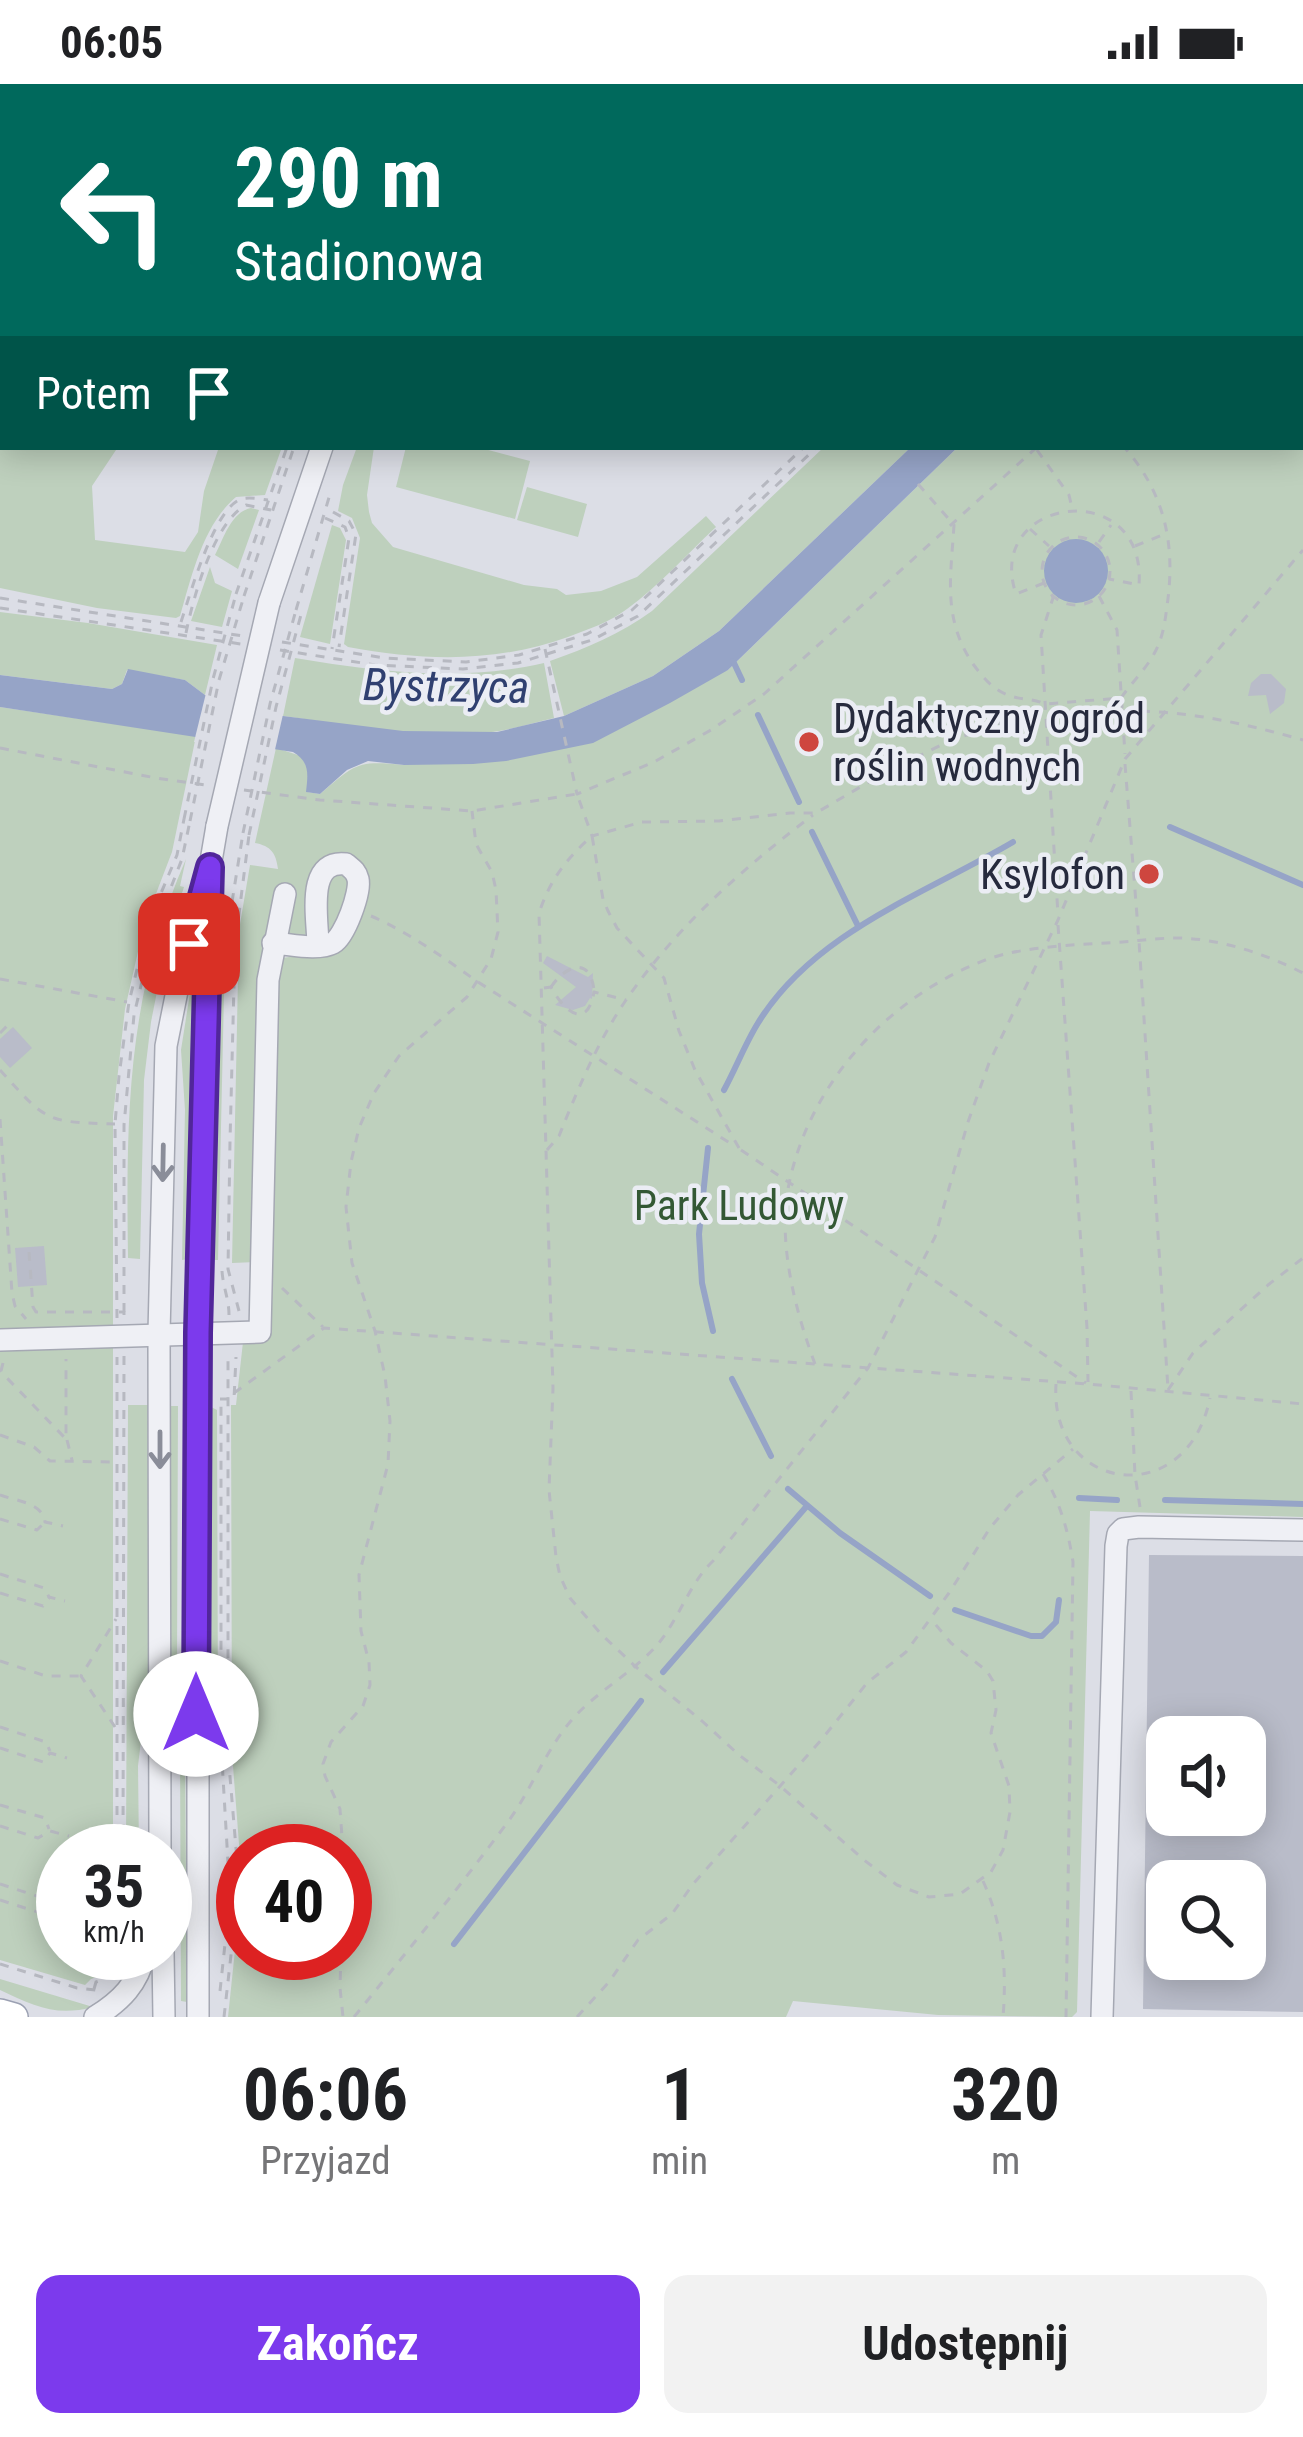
<!DOCTYPE html>
<html lang="pl">
<head>
<meta charset="utf-8">
<style>
  :root { --surface:#fff; --page:#f2f2f2; --text:#202124; --muted:#757577; --accent:#7c3aed }
  body { margin:0; font-family:"Roboto Condensed",sans-serif; background:var(--page); color:var(--text); height:100vh; display:flex; flex-direction:column; font-size:45px; white-space:nowrap }
  * { box-sizing:border-box; margin:0 }
  p { font-size:39px; color:var(--muted) }
  .icon { flex:none; width:66px; height:66px; fill:none; stroke:currentColor; stroke-width:2; stroke-linecap:round; stroke-linejoin:round }
  .map { position:relative; height:1933px; overflow:hidden }
  .drawer { display:flex; flex-direction:column; background:var(--surface); flex:1 }
  .drawer>* { flex:none }
  .guide { position:absolute; left:0px; top:0px; width:1305px; height:366px; box-shadow:0 6px 30px #0003; background:#00695c; color:#fff; overflow:hidden }
  .tools { position:absolute; left:1146px; top:1632px; display:grid; gap:24px }
  .tools a { display:grid; place-items:center; width:120px; height:120px; border-radius:24px; background:var(--surface); box-shadow:0 6px 30px #0003; font-size:60px }
  .speed { position:absolute; left:36px; top:1740px; display:flex; gap:24px; font-size:60px; font-weight:700; text-align:center }
  .speed>* { display:grid; place-content:center; width:156px; height:156px; border-radius:50%; background:var(--surface); box-shadow:0 6px 30px #0003; line-height:1 }
  .speed small { font-size:30px; font-weight:400 }
  .speed .limit { border:18px solid #d22; background:#fff; color:#111 }
  .pin { position:absolute; display:grid; place-items:center; width:102px; height:102px; color:#fff; margin:-51px; border-radius:24px; box-shadow:0 6px 18px #0006 }
  .me { position:absolute; width:132px; margin:-66px; rotate:0deg; stroke-linejoin:round; filter:drop-shadow(0 0 9px #0008) }
  .turn { display:flex; align-items:center; gap:42px; height:252px; padding:0 36px; font-size:54px }
  .turn .icon { width:156px; height:156px; stroke-width:2.5 }
  .turn b { display:block; font-size:84px; line-height:102px }
  .then { display:flex; align-items:center; height:114px; padding:0 36px; background:#0003; gap:24px; font-size:45px }
  .eta { display:flex; justify-content:space-evenly; align-items:center; height:204px; text-align:center }
  .eta b { font-size:72px; font-weight:700; line-height:84px }
  .cta { display:flex; gap:24px; margin-top:auto; padding:24px 36px }
  .cta a { flex:1; height:138px; border-radius:24px; background:var(--accent); color:#fff; font-size:48px; font-weight:700; line-height:138px; text-align:center }
  .cta a+a { background:var(--page); color:var(--text) }
  .status { display:flex; justify-content:space-between; align-items:center; height:84px; padding:0 60px; background:var(--surface); direction:ltr }
  .status svg { height:33px; fill:currentColor }
  .map>svg:first-child { display:block }
</style>
</head>
<body>
<div class="status"><b>06:05</b><svg viewBox="0 0 49 12"><path d="M0 12V9h3v3zM5 12V6h3v6zM10 12V3h3v9zM15 12V0h3v12zM26 1h20v11H26zM47 4h2v5h-2z"/></svg></div>
<div class="map">
<svg width="1303" height="1933" viewBox="0 0 1303 1933">
  <rect width="100%" height="100%" fill="#dcdee6"/>
  <g fill="#bed0bd" fill-rule="evenodd">
    <path d="M1303,53V1433L1090,1427L1077,1928L1072,1933L938,1931L793,1917L786,1933H228L242,1799L232,1669L231,1321H236L243,1258L267,1257L274,915L283,874L330,866L362,804L337,773L304,854L286,851L280,804L256,1178L232,1179L239,846L250,781L278,785C276,769 271,762 255,759L276,664L301,672L309,687L307,708L320,710C355,680 357,676 404,681L728,586L958,363H1302ZM243,1767H345V1869H243Z"/>
    <path d="M0,173L3,175V363H118L92,402L95,456L185,468L198,448L204,407L219,363H282L265,411L236,413C203,441 192,491 180,532L176,534L97,524L0,504Z"/>
    <path d="M357,363H374L367,411L369,428L372,439L393,463L524,501L557,505L566,511L601,507L637,493L706,432L716,443C687,470 659,502 627,525C610,538 589,545 568,553C495,579 424,577 348,563L344,560L360,454L352,434L338,427L343,401Z"/>
    <polygon points="406,363 477,363 530,377 515,435 396,403"/>
    <path d="M824,363H911L719,547L653,592L564,632L550,577C587,564 620,550 652,527Z"/>
    <polygon points="527,403 587,420 578,453 517,436"/>
    <path d="M251,424L259,426L238,485L215,471C224,454 231,428 251,424Z"/>
    <polygon points="332,441 340,444 346,456 330,560 300,553"/>
    <polygon points="210,483 215,499 232,507 222,543 191,537"/>
    <polygon points="0,528 88,539 217,561 205,611 185,596 127,586 122,600 112,605 0,591"/>
    <path d="M295,574C377,588 462,598 544,579L554,634C536,638 518,644 499,647C431,659 350,641 283,632Z"/>
    <polygon points="0,623 196,652 172,768 144,841 125,925 113,1032 113,1767 63,1767 63,1869 112,1869 111,1881 105,1890 91,1895 85,1901 0,1876"/>
    <path d="M186,775L180,802L184,803L168,852L151,938L144,996L140,1175L128,1174C126,1030 127,910 186,775Z"/>
    <polygon points="334,787 347,792 349,808 329,854 319,842 325,795"/>
    <polygon points="226,814 228,815 225,866 218,1176 210,1176 218,877"/>
    <polygon points="193,890 197,890 189,1175 182,1176 185,1026 181,966"/>
    <polygon points="128,1321 150,1321 149,1587 138,1682 139,1767 126,1767"/>
    <polygon points="171,1322 178,1322 177,1582 185,1661 187,1918 181,1917 180,1661 170,1582"/>
    <polygon points="209,1322 217,1326 218,1636 217,1659 215,1659 210,1636"/>
    <path d="M0,1895L93,1923C56,1933 34,1922 0,1906Z"/>
  </g>
  <g fill="#96a4c7">
    <path d="M911,363H958L728,586L670,619L593,659L506,677L473,680L404,681L368,677L347,686L320,710L306,708C308,690 310,678 293,668L0,623V591L112,605L122,600L128,585L185,596L205,611L283,632L403,647L497,648L564,632L653,592L719,547Z"/>
    <circle cx="1076" cy="487" r="32"/>
  </g>
  <polygon fill="#dcdee6" points="207,605 284,626 274,670 194,658"/>
  <g fill="none" stroke-linecap="round" stroke-linejoin="round">
    <g stroke="#96a4c7" stroke-width="6">
      <polyline points="733,577 742,596"/>
      <polyline points="758,631 799,718"/>
      <polyline points="1170,743 1303,801"/>
      <polyline points="812,748 858,842"/>
      <path d="M724,1006C736,984 745,960 758,939C814,848 925,810 1013,758"/>
      <polyline points="708,1064 699,1150 702,1199 713,1247"/>
      <polyline points="732,1295 771,1372"/>
      <polyline points="788,1405 840,1449 930,1512"/>
      <polyline points="1079,1414 1117,1416"/>
      <polyline points="1165,1416 1303,1420"/>
      <polyline points="955,1526 1031,1552 1042,1552 1056,1538 1059,1516"/>
      <polyline points="663,1588 806,1423"/>
      <polyline points="454,1860 641,1617"/>
    </g>
  </g>
  <g fill="#b9bcc9" fill-rule="evenodd">
    <polygon points="1261,590 1271,590 1286,605 1284,619 1270,630 1266,611 1248,612 1251,599"/>
    <polygon points="547,872 588,893 593,889 592,915 590,914 585,922 573,926 555,921 576,903 543,879"/>
    <polygon points="13,943 32,964 10,984 0,973 0,955"/>
    <polygon points="44,1162 47,1201 18,1203 15,1164"/>
    <path d="M1149,1471L1303,1472V1928L1143,1925ZM1167,1653H1245V1731H1167ZM1167,1797H1245V1875H1167Z"/>
  </g>
  <g fill="none" stroke-linecap="round" stroke-linejoin="round">
    <g stroke="#a5a8b3" stroke-width="24">
      <g id="minor">
        <polyline points="125,0 125,3"/>
        <polyline points="164,0 164,3"/>
        <polyline points="217,0 218,3"/>
        <polyline points="0,3 3,4"/>
        <polyline points="31,3 31,0"/>
        <polyline points="470,3 471,0"/>
        <polyline points="0,100 3,101"/>
        <polyline points="269,519 322,363"/>
        <path d="M273,859C290,860 318,867 333,859C345,852 361,808 358,795C356,787 352,785 346,780C305,775 318,835 318,862"/>
        <polyline points="0,1256 260,1248 268,896 285,810"/>
        <polyline points="160,1767 159,1249 166,962 179,897 210,783 217,742"/>
        <polyline points="163,1869 164,1933"/>
        <path d="M95,1933C121,1917 138,1900 145,1869"/>
        <polyline points="198,1933 198,1249 210,783"/>
        <polyline points="1102,1933 1116,1462 1118,1450 1123,1445 1139,1443 1303,1446"/>
      </g>
    </g>
    <g stroke="#9ba0b2" stroke-width="30">
      <polyline id="major" points="0,1929 14,1933"/>
    </g>
    <g stroke="#b7b9c1" stroke-width="3" stroke-dasharray="9 9" stroke-linecap="butt">
      <polyline points="585,0 586,3"/>
      <polyline points="895,0 896,3"/>
      <polyline points="990,0 991,3"/>
      <polyline points="436,3 437,0"/>
      <polyline points="444,3 445,0"/>
      <polyline points="497,3 498,0"/>
      <polyline points="1184,3 1187,0"/>
      <polyline points="1199,3 1203,0"/>
      <polyline points="1302,119 1303,118"/>
      <polyline points="1302,157 1303,157"/>
      <polyline points="0,306 3,298"/>
      <polyline points="0,322 3,322"/>
      <polyline points="1037,366 1069,411 1072,424"/>
      <path d="M918,400L954,441C951,492 942,534 973,580C982,592 993,606 1008,611C1020,616 1032,614 1045,620L1121,614C1132,598 1147,584 1155,568C1163,553 1165,538 1167,522C1176,461 1165,409 1124,363"/>
      <polyline points="333,428 349,437 356,450 339,563"/>
      <polyline points="325,434 345,443 349,454 332,565"/>
      <polyline points="1030,445 1049,462"/>
      <circle cx="1076" cy="487" r="34"/>
      <polyline points="1099,458 1111,441"/>
      <polyline points="1135,462 1165,450"/>
      <path d="M1044,499L1016,510C983,412 1147,391 1139,501L1109,495"/>
      <polyline points="236,510 287,363"/>
      <polyline points="1052,511 1053,514 1041,551 1058,831"/>
      <polyline points="244,512 294,363"/>
      <polyline points="1099,512 1117,546 1125,670"/>
      <polyline points="0,514 243,552"/>
      <polyline points="0,524 241,560"/>
      <polyline points="296,526 330,410"/>
      <path d="M181,538C190,511 213,428 239,416C247,412 259,415 268,416"/>
      <path d="M186,549C193,514 214,438 246,421L271,426"/>
      <polyline points="282,558 385,574 466,578 519,571 587,550 632,526 804,363"/>
      <polyline points="545,565 577,710 654,678 711,646 764,610 1037,363"/>
      <polyline points="280,566 375,581 463,585 518,579 592,556 638,532 817,363"/>
      <path d="M1123,627C1185,626 1243,639 1303,656"/>
      <polyline points="0,664 156,694 205,701"/>
      <polyline points="1125,680 1139,857 1168,1305"/>
      <polyline points="244,706 320,716 472,727 577,710 592,752 642,738 719,737 790,729 816,729 879,692 949,657 1019,633 1036,630 1045,620"/>
      <polyline points="232,818 243,749"/>
      <path d="M371,832C410,849 444,874 478,898L733,1061"/>
      <polyline points="1058,841 1087,1244 1088,1298"/>
      <polyline points="0,895 127,918"/>
      <path d="M551,903C565,882 590,871 594,906"/>
      <path d="M544,904L551,903C563,926 587,948 594,908L626,916"/>
      <polyline points="0,949 8,941"/>
      <path d="M0,986C47,1038 45,1038 115,1040"/>
      <polyline points="0,1035 12,1209 15,1222 26,1235"/>
      <path d="M739,1064L695,986L679,947L664,894L617,844L608,827L603,815L592,752C566,775 550,796 539,829L553,1304L549,1406L556,1473L560,1492L570,1514L601,1550L636,1583L702,1637L739,1671L779,1701L864,1776L897,1801L929,1813L960,1810L991,1788L1003,1766L1010,1728L1009,1702L991,1649L996,1626L993,1597L987,1587L951,1559L931,1535"/>
      <path d="M547,1066L559,1052C577,1007 597,959 624,919C674,845 742,785 813,731"/>
      <polyline points="741,1066 1086,1299"/>
      <polyline points="29,1168 33,1223 36,1228 124,1228 124,1231"/>
      <path d="M222,1187C223,1203 229,1215 229,1231"/>
      <polyline points="282,1204 323,1243"/>
      <polyline points="239,1227 228,1185 230,1057 235,861 249,751"/>
      <polyline points="124,1228 124,1041 134,931 154,847 182,775 190,737"/>
      <polyline points="117,1234 115,1040 119,992 129,918 138,881 148,840 177,771 184,735"/>
      <polyline points="3,1279 1,1287 5,1292 66,1355 66,1275"/>
      <path d="M815,1280C795,1226 777,1157 789,1100C810,997 891,911 988,875C1023,863 1070,861 1106,859C1128,858 1149,855 1171,854C1215,853 1264,869 1303,889"/>
      <path d="M1056,1300C1049,1409 1187,1428 1210,1314"/>
      <polyline points="1168,1306 1193,1269 1268,1201 1303,1174"/>
      <polyline points="1131,1307 1135,1391 1140,1423"/>
      <polyline points="234,1309 324,1244 1088,1300 1303,1320"/>
      <polyline points="220,1315 234,1315 236,1273"/>
      <polyline points="0,1351 34,1363 50,1377 115,1378"/>
      <polyline points="67,1356 72,1376"/>
      <path d="M1043,1390C1060,1418 1068,1446 1073,1478L1066,1933"/>
      <path d="M0,1411C17,1417 43,1419 45,1438L63,1442"/>
      <polyline points="0,1435 37,1446 45,1438"/>
      <polyline points="0,1490 44,1504 49,1513 65,1517"/>
      <polyline points="0,1509 43,1522 49,1514"/>
      <polyline points="0,1577 46,1592 79,1592"/>
      <polyline points="0,1643 46,1658 50,1667"/>
      <polyline points="115,1643 81,1592 116,1535"/>
      <polyline points="0,1664 43,1678 50,1669 67,1674"/>
      <polyline points="0,1721 45,1734 49,1745"/>
      <polyline points="0,1742 38,1754 50,1747 69,1752"/>
      <polyline points="117,1767 117,1273"/>
      <polyline points="123,1767 124,1271"/>
      <polyline points="343,1767 340,1725 325,1692 323,1680 331,1658 363,1622 370,1601 369,1578 361,1547 359,1491 388,1380 390,1337 385,1292 375,1247 352,1179 346,1123 351,1078 359,1044 374,1009 399,972 467,913 491,875 498,848 496,806 492,788 476,760 472,727"/>
      <path d="M983,1797C1003,1841 1007,1885 1003,1933"/>
      <polyline points="0,1800 49,1816 54,1823"/>
      <polyline points="0,1816 47,1831 55,1825 63,1826"/>
      <polyline points="341,1869 340,1904 343,1933"/>
      <polyline points="0,1880 77,1904 96,1906"/>
      <path d="M94,1905L96,1898C110,1894 115,1883 116,1869"/>
      <polyline points="220,1907 230,1813 221,1659 221,1317"/>
      <polyline points="224,1933 239,1800 228,1669 228,1270"/>
      <path d="M354,1933C406,1869 458,1805 507,1739C531,1707 544,1669 570,1638C596,1607 632,1590 658,1560C680,1533 689,1500 713,1477L868,1284L919,1184L935,1153L968,1038L989,979L1058,836L1125,675L1303,466"/>
      <polyline points="577,1933 609,1898 638,1856 672,1830 693,1800 822,1655 867,1599 906,1568 949,1509 990,1444 1018,1411 1073,1365"/>
    </g>
    <use href="#minor" stroke="#eff0f5" stroke-width="21"/>
    <use href="#major" stroke="#fff" stroke-width="27"/>
    <g stroke="#a5a8b3" stroke-width="24" stroke-linecap="butt">
      <polyline id="minor-bridge" points="217,742 269,519"/>
    </g>
    <g stroke="#b7b9c1" stroke-width="3" stroke-dasharray="9 9" stroke-linecap="butt">
      <polyline points="184,735 213,595 236,510"/>
      <polyline points="190,737 219,596 244,512"/>
      <polyline points="243,749 270,620 296,526"/>
      <polyline points="249,751 276,623 302,527"/>
    </g>
    <use href="#minor-bridge" stroke="#eff0f5" stroke-width="21"/>
  </g>
  <defs><path id="oneway-shaft" d="M-6 0H5M1.5-3L5.5 0L1.5 3" fill="none" stroke-width="1.6" stroke-linecap="round" stroke-linejoin="round" transform="scale(3)"/></defs>
  <g stroke="#8a8d99">
    <use href="#oneway-shaft" transform="translate(163 1079) rotate(91)"/>
    <use href="#oneway-shaft" transform="translate(160 1366) rotate(90)"/>
  </g>
  <g fill="none" stroke-linecap="round" stroke-linejoin="round">
    <g stroke="#51269a" stroke-width="30">
      <polyline id="route" points="189,860 210,783 198,1249 196,1630"/>
    </g>
    <use href="#route" stroke="#7c3aed" stroke-width="21"/>
  </g>
  <g fill="#ce463f" stroke="#ebedf4" stroke-width="4.5">
    <circle cx="809" cy="658" r="12"/>
    <circle cx="1149" cy="790" r="12"/>
  </g>
  <g text-anchor="middle" dominant-baseline="central" stroke-width="9" stroke-linejoin="round" paint-order="stroke">
    <g font-size="42" fill="#262a3d" stroke="#ebedf4" text-anchor="start">
      <text x="833" y="634">Dydaktyczny ogród<tspan x="833" dy="48">roślin wodnych</tspan></text>
      <text x="1125" y="790" text-anchor="end">Ksylofon</text>
    </g>
    <g font-size="42" fill="#335834" stroke="#ebedf4">
      <text x="739" y="1121">Park Ludowy</text>
    </g>
    <g font-size="45" font-style="italic" fill="#304070" stroke="#ebedf4">
      <text transform="translate(446 602) rotate(1)">Bystrzyca</text>
    </g>
  </g>
</svg>
<div class="tools">
<a><svg class="icon" aria-label="sound" viewBox="0 0 24 24"><path d="M4 9h4l5-4v14l-5-4H4zM17 9q2 3 0 6"/></svg></a>
<a><svg class="icon" aria-label="search" viewBox="0 0 24 24"><circle cx="10" cy="10" r="6"/><path d="M15 15l6 6"/></svg></a>
</div>
<div class="speed"><div>35<small>km/h</small></div><div class="limit">40</div></div>
<div class="pin" style="left:189px;top:860px;background:#d93025"><svg class="icon" aria-label="arrive" viewBox="0 0 24 24"><path d="M6 21V4h12l-3 4 3 4H6"/></svg></div>
<svg class="me" style="left:196px;top:1630px" viewBox="-20 -20 40 40"><circle r="19" fill="#fff"/><path d="M0-13L10 11 0 6-10 11z" fill="#7c3aed"/></svg>
<div class="guide">
<div class="turn"><svg class="icon" aria-label="left" viewBox="0 0 24 24"><path d="M17 20v-9H6M10 6l-5 5 5 5"/></svg><div><b>290 m</b>Stadionowa</div></div>
<div class="then">Potem<svg class="icon" aria-label="arrive" viewBox="0 0 24 24"><path d="M6 21V4h12l-3 4 3 4H6"/></svg></div>
</div>
</div>
<section class="drawer">
<div class="eta">
<div><b>06:06</b><p>Przyjazd</p></div>
<div><b>1</b><p>min</p></div>
<div><b>320</b><p>m</p></div>
</div>
<div class="cta"><a>Zakończ</a><a>Udostępnij</a></div>
</section>
</body>
</html>
